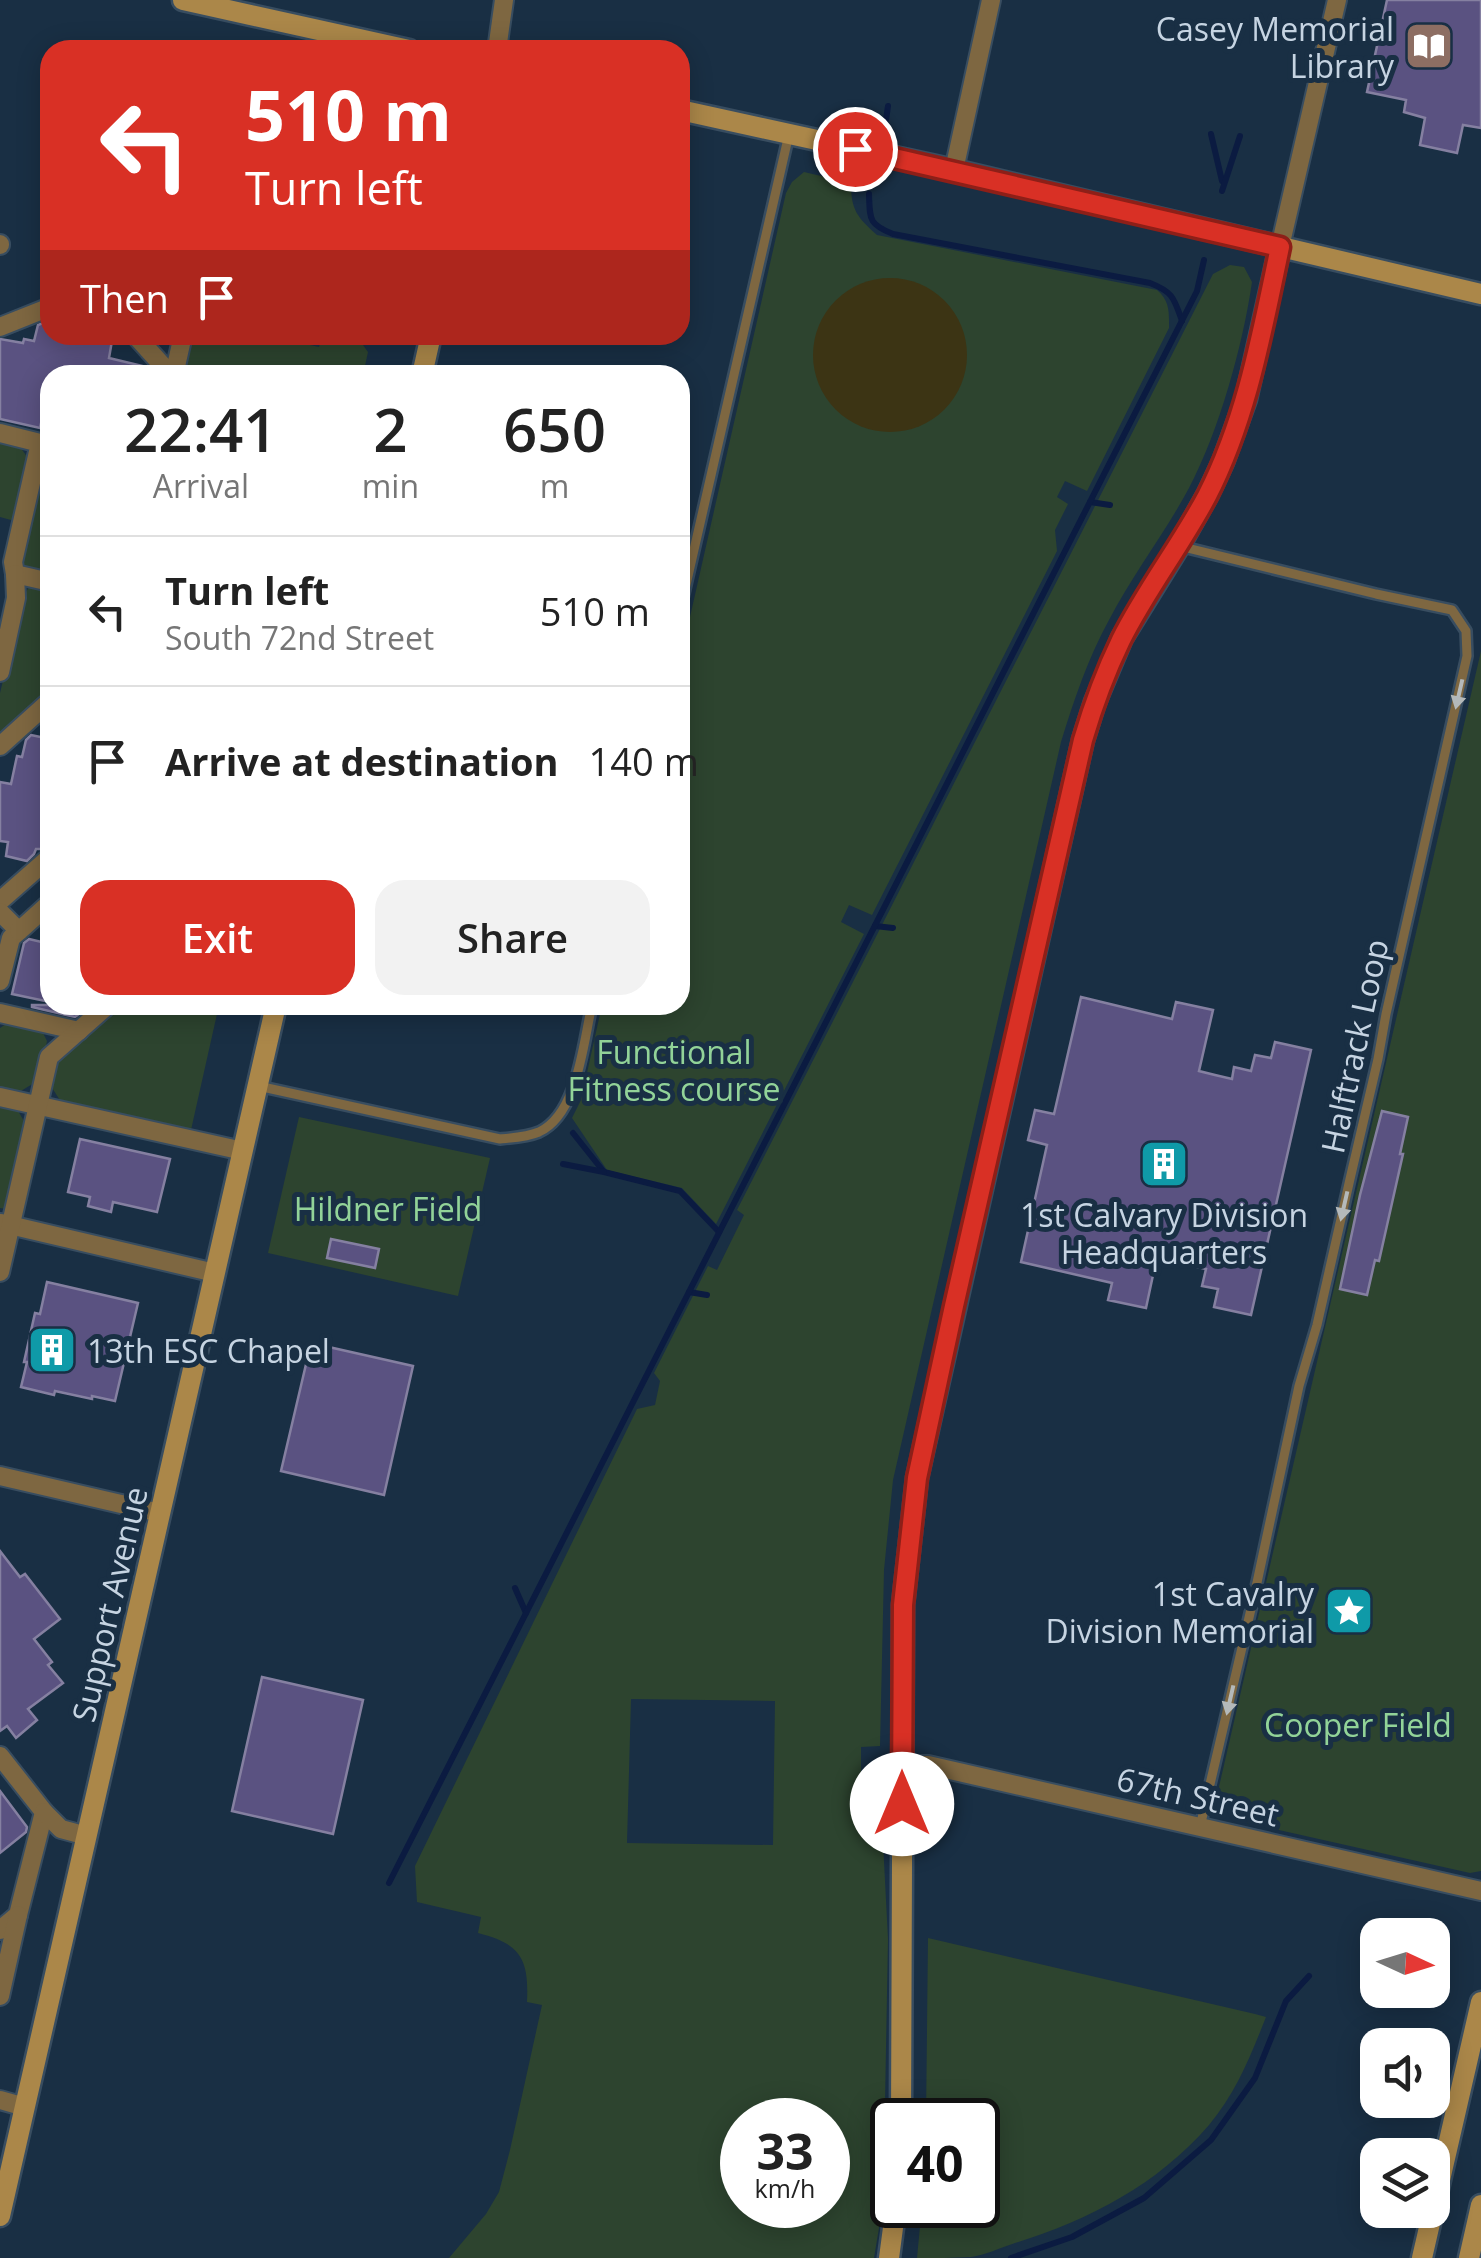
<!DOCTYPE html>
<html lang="en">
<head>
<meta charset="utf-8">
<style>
  :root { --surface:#fff; --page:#f2f2f2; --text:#222; --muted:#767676; --line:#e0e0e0; --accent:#d93025 }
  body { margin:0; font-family:"Open Sans",sans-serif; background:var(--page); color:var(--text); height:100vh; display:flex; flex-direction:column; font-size:38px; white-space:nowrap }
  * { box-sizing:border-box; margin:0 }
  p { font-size:32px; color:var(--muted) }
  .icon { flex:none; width:55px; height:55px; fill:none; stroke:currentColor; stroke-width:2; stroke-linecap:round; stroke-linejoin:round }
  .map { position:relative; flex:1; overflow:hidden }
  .drawer { position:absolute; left:40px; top:365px; width:650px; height:650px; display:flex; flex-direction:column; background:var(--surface); border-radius:30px; box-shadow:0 5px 25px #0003 }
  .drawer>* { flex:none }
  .top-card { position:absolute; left:40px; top:40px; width:650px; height:305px; border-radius:30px; box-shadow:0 5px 25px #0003; background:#d93025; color:#fff; overflow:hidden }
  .needle { width:65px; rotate:94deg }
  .tools { position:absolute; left:1360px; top:1918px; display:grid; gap:20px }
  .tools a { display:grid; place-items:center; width:90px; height:90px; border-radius:20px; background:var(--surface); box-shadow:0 5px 25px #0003; font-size:50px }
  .speed { position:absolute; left:720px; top:2098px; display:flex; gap:20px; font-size:50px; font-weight:700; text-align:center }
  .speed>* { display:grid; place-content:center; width:130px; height:130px; border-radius:50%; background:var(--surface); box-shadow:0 5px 25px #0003; line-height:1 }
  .speed small { font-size:25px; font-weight:400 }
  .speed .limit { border:5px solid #111; border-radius:15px; background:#fff; color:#111 }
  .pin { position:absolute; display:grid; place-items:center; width:85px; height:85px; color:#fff; margin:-42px; border:5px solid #fff; border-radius:50%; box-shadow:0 2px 10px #0007 }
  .me { position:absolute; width:110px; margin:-55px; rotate:0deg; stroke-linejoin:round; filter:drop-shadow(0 0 8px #0008) }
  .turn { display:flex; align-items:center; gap:35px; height:210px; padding:0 40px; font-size:45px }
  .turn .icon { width:130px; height:130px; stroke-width:2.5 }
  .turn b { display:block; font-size:70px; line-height:85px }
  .then { display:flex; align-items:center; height:95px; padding:0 40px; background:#0003; gap:20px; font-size:38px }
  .eta { display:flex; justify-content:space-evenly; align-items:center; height:170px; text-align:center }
  .eta b { font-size:60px; font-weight:600; line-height:70px }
  .action { display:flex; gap:20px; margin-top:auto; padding:20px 40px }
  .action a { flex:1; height:115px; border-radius:30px; background:var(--accent); color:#fff; font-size:40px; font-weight:600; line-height:115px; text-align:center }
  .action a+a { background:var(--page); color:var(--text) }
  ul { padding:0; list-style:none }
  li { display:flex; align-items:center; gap:30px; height:150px; padding:0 40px; border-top:2px solid var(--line) }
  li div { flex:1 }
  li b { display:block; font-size:38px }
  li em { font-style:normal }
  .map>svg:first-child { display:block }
</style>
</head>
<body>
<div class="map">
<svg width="1481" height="2258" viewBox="0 0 1481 2258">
  <rect width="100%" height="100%" fill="#192f44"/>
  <g fill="#2d442f" fill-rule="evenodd">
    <path d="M804,172L851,183C851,210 857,217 877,235L1157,290C1170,301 1169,312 1169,328L1087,491L1065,481L1057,497L1068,504L1055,530L1057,551L872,915L849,905L841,922L864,934L716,1224L682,1188L607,1170L572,1118L581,1100L602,1005H680V661L786,193L792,182Z"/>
    <path d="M1230,265L1244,267L1252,282C1243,345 1219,431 1189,488C1165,533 1133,574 1109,620C1088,658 1074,700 1061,742L893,1480L884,1570L880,1746L861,1747V1783L880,1784L888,1939L884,2157L881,2216L874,2258H449L486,2214L499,2192L510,2150L542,2005L527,2002C529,1959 521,1944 478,1933L481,1917L417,1902L415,1866L637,1409L655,1405L660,1381L654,1373L708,1266L717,1270L744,1215L737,1210L1213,274ZM631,1699L775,1701L773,1845L627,1843ZM742,2120H828V2205H742Z"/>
    <polygon points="189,335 266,335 319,347 322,336 363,345 368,352 363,375 183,375"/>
    <polygon points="0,439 18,444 30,461 17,516 11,520 0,517"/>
    <polygon points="50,461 50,576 22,568 19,561 39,468"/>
    <polygon points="34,586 50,589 50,694 2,736 0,733 0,693 23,597 29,587"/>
    <path d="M1481,651V1871L1470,1873L1243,1822C1229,1814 1220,1808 1218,1791Z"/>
    <polygon points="118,1005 219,1005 191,1130 187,1133 63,1105 49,1083 54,1061"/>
    <polygon points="9,1022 41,1029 47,1041 39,1080 16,1094 0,1091 0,1028"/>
    <polygon points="0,1101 14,1104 28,1128 6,1209 0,1208"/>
    <polygon points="299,1117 490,1158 458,1296 268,1253"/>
    <path d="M928,1938L1255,2014L1266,2017C1251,2055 1236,2093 1209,2125C1157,2185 1089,2220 1015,2243C1000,2248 985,2255 971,2257C954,2258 934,2258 917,2258L922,2205H978V2120H926Z"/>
  </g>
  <circle fill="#3c3414" cx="890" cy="355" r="77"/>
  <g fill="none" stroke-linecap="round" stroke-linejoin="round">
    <g stroke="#0b1b41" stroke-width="6">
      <polyline points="886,120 888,106"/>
      <polyline points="1211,134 1222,181"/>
      <polyline points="1222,191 1240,136"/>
      <path d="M869,194C870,219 868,224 893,234L1150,283C1173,292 1174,298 1182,321"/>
      <polyline points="1090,502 1110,505"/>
      <polyline points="875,926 893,928"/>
      <polyline points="573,1133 604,1172 680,1191 719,1232"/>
      <polyline points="563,1164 604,1172"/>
      <polyline points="689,1292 707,1295"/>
      <polyline points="515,1588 526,1613"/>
      <polyline points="389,1883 1197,291 1204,260"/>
      <polyline points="1011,2258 1072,2237 1144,2198 1211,2140 1255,2078 1286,2001 1309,1976"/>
    </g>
  </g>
  <g fill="#5a5281" stroke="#8580a1" stroke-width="2.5">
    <polygon points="1387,0 1481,0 1481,128 1463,125 1457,153 1420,145 1425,118 1404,112 1406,100 1367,92"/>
    <polygon points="50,320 50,335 113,335 109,358 147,367 153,375 50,375 50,391 48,391 40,428 0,419 0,339 23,343 24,339 34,341 38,325"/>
    <polygon points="31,735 50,739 50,828 48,827 44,847 40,849 36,849 34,854 27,861 6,856 8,842 0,841 0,782 11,784 17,756 22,757 26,740"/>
    <polygon points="29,939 50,944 50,1002 12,994 24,943"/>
    <polygon points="1081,997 1172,1019 1176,1002 1213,1010 1199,1071 1215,1075 1232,1079 1234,1067 1251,1071 1255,1055 1271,1058 1275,1042 1311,1050 1251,1315 1214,1307 1218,1289 1202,1286 1206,1269 1189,1265 1192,1255 1159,1247 1146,1308 1108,1300 1112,1283 1021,1262 1047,1145 1028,1140 1035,1110 1054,1114"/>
    <polygon points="32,1005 84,1005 83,1011 75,1017 32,1007"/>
    <polygon points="1382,1111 1408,1117 1400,1154 1403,1154 1379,1261 1375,1260 1367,1295 1340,1289 1360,1195"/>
    <polygon points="80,1139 170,1159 157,1212 113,1202 111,1212 88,1206 90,1197 68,1192"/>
    <polygon points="331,1239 379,1249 375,1268 327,1258"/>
    <polygon points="47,1282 138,1303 115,1401 92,1396 92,1399 55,1391 54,1395 21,1387 27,1362 24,1362 35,1313 40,1314"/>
    <polygon points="311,1343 413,1366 384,1495 281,1471"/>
    <polygon points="0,1551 20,1577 25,1574 60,1619 34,1639 52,1662 48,1665 63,1683 28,1709 37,1720 16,1738 7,1726 0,1731"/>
    <polygon points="262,1677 363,1700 333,1834 232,1811"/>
    <polygon points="0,1791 27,1827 26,1832 0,1853"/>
  </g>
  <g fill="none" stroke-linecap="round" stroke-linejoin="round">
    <g stroke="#384d60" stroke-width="14">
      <g id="lane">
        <polyline points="1179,546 1376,594 1452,610 1466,631 1467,656 1386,1014 1378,1059 1350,1179 1317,1325 1299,1386 1255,1592 1200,1827"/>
        <polyline points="680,611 789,134"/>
        <path d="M258,1086L500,1139C512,1138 527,1137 539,1132C578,1114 583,1043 592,1005"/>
      </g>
    </g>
    <g stroke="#384d60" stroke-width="22">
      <g id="street">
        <polyline points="497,50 504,0"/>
        <polyline points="954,170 991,0"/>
        <polyline points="0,245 0,244"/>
        <polyline points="1280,247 1337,0"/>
        <polyline points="0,327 50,307"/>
        <polyline points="135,335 171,375"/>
        <polyline points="174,375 183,335"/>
        <polyline points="0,433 40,443 13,562 15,574 50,582"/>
        <polyline points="0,672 16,598 15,574"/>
        <polyline points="0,746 50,701"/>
        <polyline points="0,901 50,857"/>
        <polyline points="0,912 19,931 11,938 0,981"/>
        <polyline points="19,931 50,903"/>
        <polyline points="0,1013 79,1031"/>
        <polyline points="0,1097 243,1151"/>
        <polyline points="1,1223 215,1273"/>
        <polyline points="0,1272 49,1057 108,1005"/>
        <polyline points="0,1476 160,1513"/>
        <polyline points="0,1756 44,1812 18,1915 0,1930"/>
        <polyline points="902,1765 928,1765 1481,1891"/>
        <polyline points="44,1812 61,1829 87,1836"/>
        <polyline points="0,1996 18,1915"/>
        <polyline points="0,2100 25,2107"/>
      </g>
    </g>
    <g stroke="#384d60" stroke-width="25">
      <g id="secondary">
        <polyline points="183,0 409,50"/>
        <polyline points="680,110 954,170 1481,294"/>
        <polyline points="422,375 431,335"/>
        <polyline points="901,2120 903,1605 917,1478 1083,740 1095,702 1122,638 1179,546 1208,494 1223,462 1246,399 1280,247"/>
        <polyline points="0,2216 276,1005"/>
        <polyline points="889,2258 896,2205"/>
        <polyline points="1422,2258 1481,2002"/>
        <polyline points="1469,2258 1481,2205"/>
      </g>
    </g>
    <use href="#lane" stroke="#7e6741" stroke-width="9"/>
    <use href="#street" stroke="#7e6741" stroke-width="18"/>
    <use href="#secondary" stroke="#ab8749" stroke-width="20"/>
  </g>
  <defs><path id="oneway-solid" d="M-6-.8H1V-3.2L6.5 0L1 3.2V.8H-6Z" transform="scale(2.5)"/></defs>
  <g fill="#b4b9ba">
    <use href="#oneway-solid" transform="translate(1459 694) rotate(103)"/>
    <use href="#oneway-solid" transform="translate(1344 1206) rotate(103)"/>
    <use href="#oneway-solid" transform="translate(1230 1700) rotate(103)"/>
  </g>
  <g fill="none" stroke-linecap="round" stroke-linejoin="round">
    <g stroke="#8d1f18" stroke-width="25">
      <path id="route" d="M855,149L1280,247C1262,332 1247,418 1207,496C1181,545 1146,590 1121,640C1105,673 1093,706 1083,740L954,1306L917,1478L903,1605L902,1804"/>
    </g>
    <use href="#route" stroke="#d93025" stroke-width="18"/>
  </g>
  <defs>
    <g id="library-square" transform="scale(2.5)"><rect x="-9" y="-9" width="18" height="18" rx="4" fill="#8d6e63" stroke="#192f44"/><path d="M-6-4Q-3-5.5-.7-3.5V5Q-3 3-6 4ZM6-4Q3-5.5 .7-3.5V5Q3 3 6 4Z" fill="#fff"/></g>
    <g id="building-square" transform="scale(2.5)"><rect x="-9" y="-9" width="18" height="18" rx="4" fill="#0f9aa8" stroke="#192f44"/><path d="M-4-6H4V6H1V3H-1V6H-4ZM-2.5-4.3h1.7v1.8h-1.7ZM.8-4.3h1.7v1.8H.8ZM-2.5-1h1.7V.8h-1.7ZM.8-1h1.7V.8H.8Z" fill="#fff"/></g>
    <g id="sight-square" transform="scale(2.5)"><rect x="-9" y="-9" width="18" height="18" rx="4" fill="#0f9aa8" stroke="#192f44"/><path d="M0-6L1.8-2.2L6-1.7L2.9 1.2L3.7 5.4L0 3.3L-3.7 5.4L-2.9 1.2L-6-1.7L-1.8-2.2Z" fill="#fff"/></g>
  </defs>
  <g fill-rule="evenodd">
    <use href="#library-square" x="1429" y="46"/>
    <use href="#building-square" x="1164" y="1164"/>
    <use href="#building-square" x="52" y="1350"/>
    <use href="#sight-square" x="1349" y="1611"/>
  </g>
  <g text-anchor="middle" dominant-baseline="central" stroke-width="10" stroke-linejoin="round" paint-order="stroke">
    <g font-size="32" fill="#c6d4e2" stroke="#192f44" text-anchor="end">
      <text x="1394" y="28">Casey Memorial<tspan x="1394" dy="37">Library</tspan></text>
      <text x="1164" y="1214" text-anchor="middle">1st Calvary Division<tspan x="1164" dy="37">Headquarters</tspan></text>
      <text x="87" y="1350" text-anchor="start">13th ESC Chapel</text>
      <text x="1314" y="1593">1st Cavalry<tspan x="1314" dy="37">Division Memorial</tspan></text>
    </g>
    <g font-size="32" fill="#c6d4e2" stroke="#192f44">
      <text transform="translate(1354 1046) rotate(-78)">Halftrack Loop</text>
      <text transform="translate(109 1604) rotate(-77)">Support Avenue</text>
      <text transform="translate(1198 1796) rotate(13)">67th Street</text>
    </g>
    <g font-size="32" fill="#92d398" stroke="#192f44">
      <text x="674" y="1051">Functional<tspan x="674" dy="37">Fitness course</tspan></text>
      <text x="388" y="1208">Hildner Field</text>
      <text x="1358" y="1724">Cooper Field</text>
    </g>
  </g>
</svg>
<div class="tools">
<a><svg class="needle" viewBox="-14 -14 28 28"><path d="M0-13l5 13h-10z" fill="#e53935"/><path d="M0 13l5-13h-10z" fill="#767676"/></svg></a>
<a><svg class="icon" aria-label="sound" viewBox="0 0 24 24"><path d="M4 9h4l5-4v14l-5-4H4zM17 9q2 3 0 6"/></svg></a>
<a><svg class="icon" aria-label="layers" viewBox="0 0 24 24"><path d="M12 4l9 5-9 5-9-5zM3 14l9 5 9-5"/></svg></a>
</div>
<div class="speed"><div>33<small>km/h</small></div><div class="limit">40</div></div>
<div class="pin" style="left:855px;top:149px;background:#d93025"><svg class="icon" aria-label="arrive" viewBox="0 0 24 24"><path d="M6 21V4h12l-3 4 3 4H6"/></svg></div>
<svg class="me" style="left:902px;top:1804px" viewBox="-20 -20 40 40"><circle r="19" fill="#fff"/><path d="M0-13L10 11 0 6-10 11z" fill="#d93025"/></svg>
<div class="top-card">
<div class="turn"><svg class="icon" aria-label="left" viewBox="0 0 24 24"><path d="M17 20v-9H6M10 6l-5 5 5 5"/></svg><div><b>510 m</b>Turn left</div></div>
<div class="then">Then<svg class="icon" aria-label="arrive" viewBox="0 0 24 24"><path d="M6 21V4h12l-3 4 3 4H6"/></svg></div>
</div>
<section class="drawer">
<div class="eta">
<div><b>22:41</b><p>Arrival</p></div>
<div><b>2</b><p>min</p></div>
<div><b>650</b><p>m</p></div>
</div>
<ul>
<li><svg class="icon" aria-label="left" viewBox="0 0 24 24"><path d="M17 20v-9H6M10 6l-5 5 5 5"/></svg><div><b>Turn left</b><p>South 72nd Street</p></div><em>510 m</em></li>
<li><svg class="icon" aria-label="arrive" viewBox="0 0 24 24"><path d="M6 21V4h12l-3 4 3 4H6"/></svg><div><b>Arrive at destination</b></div><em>140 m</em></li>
</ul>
<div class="action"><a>Exit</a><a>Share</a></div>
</section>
</div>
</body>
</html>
